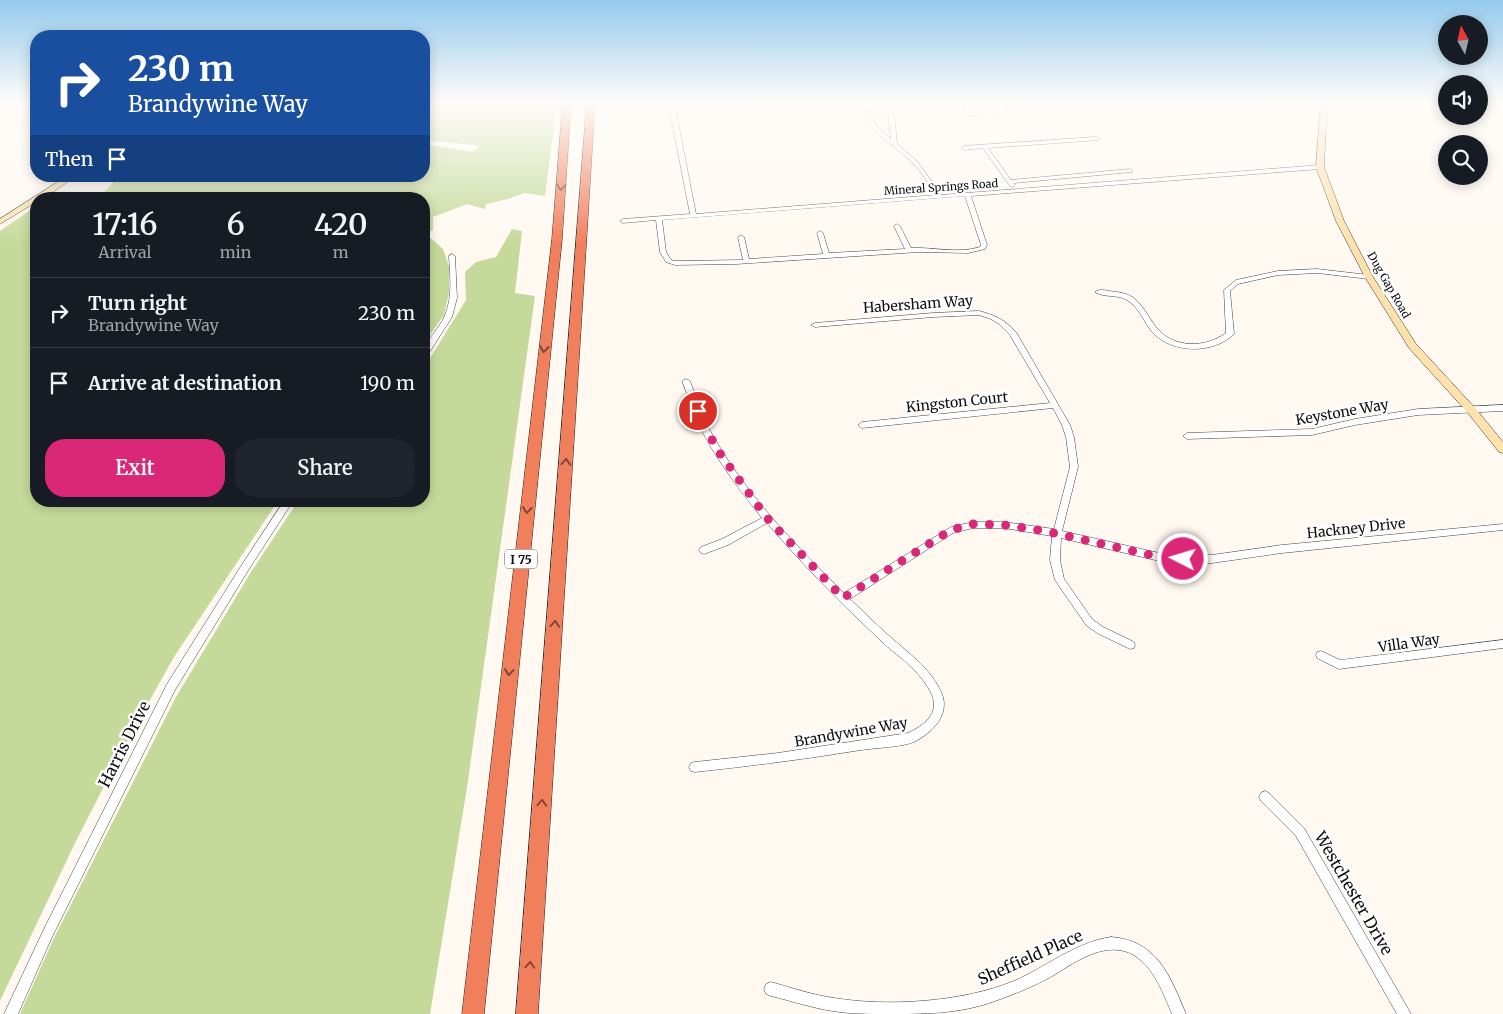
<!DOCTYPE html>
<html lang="en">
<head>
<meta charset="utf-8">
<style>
  :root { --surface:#171b24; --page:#20242c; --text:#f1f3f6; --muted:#9ea1a6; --line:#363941; --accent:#db2777 }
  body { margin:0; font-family:Merriweather,serif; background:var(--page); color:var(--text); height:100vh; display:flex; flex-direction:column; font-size:19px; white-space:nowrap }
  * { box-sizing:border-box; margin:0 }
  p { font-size:16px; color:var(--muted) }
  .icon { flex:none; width:28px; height:28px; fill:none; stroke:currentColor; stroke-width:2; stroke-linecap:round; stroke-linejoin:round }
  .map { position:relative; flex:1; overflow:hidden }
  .sheet { position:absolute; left:30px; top:192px; width:400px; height:315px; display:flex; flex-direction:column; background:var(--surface); border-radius:20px; box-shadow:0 2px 12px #0003 }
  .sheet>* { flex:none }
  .hud { position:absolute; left:30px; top:30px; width:400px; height:152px; border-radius:20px; box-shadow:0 2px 12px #0003; background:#1a4fa0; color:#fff; overflow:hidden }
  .needle { width:32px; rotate:352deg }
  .controls { position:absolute; left:1438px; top:15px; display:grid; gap:10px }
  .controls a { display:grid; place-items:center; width:50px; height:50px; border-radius:50%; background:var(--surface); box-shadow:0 2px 12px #0003; font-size:25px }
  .pin { position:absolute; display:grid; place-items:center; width:42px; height:42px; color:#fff; margin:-21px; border:2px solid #fff; border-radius:50%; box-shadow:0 1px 5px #0007 }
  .me { position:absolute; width:55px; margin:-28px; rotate:275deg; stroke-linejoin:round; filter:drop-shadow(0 0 4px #0008) }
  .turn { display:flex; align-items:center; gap:18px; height:105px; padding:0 15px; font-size:22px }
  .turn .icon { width:65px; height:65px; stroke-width:2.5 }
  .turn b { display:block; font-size:35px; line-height:42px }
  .then { display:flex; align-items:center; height:48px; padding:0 15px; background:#0003; gap:10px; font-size:19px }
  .eta { display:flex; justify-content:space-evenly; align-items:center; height:85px; text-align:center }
  .eta b { font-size:30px; font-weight:600; line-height:35px }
  .cta { display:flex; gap:10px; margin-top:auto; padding:10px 15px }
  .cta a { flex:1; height:58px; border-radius:20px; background:var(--accent); color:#fff; font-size:20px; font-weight:600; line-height:58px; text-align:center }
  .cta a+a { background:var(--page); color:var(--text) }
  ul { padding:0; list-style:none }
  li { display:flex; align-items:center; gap:15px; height:70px; padding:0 15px; border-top:1px solid var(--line) }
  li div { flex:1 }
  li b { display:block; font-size:19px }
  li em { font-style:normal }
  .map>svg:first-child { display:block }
</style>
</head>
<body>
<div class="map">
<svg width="1503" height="1014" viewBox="0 0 1503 1014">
  <rect width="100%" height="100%" fill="#fff9f1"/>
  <g fill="#c5da9a">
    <polygon points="424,103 557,103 545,196 524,193 508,199 486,204 485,209 467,204 433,217 433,230 426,234 443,249 449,266 449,293 444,315 424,343 424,199 96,199 100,197 119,176 424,176 424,144 472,152 480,147 475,145 424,140"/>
    <polygon points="36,206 36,501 278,501 174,657 132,732 75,843 0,1001 0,231"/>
    <polygon points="512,229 522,231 515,293 535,296 468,781 430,1014 20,1014 53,940 176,697 251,572 298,501 424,501 424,368 466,300 465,272 476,262 496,257"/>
  </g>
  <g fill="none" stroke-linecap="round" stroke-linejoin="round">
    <g stroke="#424242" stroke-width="1">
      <g id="street">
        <polygon points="958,103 963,103 971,112 1031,103 1024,109 970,116"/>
        <path d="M882,108L894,113L897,144L917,161L941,195L1320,165L1323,167L1320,169L971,196L987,245L985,249L968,253L919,252L736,264L675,265L666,262L660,252L656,220L623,223L620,221L623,219L690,214L670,112L673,110L676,112L696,214L936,195C928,182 919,168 907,158C892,143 872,135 865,113ZM882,112L888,114L891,139C882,132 874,125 871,114ZM965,196L981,245L980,247C958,254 934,247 911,248L900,226L897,224L894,226L905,249L829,253L823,233L820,231L817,233L823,254L749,259L744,237L741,235L738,237L743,260L675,261L671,260L666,252L662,220Z"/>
        <polygon points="1097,137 1100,139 1099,140 988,148 1011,180 1130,169 1133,171 1132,172 1014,183 1015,185 1012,187 1010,186 983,148 964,150 961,148 964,146"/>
        <path d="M452,254L455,256L457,298L452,317L427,356H424C424,340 440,329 445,315C453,296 450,276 449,256Z"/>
        <path d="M1317,269L1369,275L1372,277L1369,279L1317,273L1278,275L1238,284L1230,291L1234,334C1214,354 1173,354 1153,333C1144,323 1140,308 1127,300C1117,294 1104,298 1095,292C1099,289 1104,290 1109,291C1118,292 1128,293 1135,299C1144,307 1149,318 1156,327C1173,349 1206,348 1226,333L1224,290L1236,280L1278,271Z"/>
        <path d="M979,311C997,316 1003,319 1016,332L1070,425L1074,437L1078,467L1062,531L1168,555H1212L1282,545L1503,524V530L1282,553L1212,563H1168L1061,538L1060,560L1064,579L1092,619L1103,627L1134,642L1135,645L1134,648L1130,649L1097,633L1086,625L1055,580L1050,560L1052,536L1004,528H973L953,533L850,599C862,610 873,622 886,633C906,652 931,667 942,694C950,715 932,733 914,742C902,747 875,748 861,750C806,759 751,766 695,772L691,771L689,767L691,763L695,762L778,753L908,733C920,727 935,718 934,703C933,692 924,681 917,673C905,659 888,649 875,635C837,599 801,563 767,523L728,545L704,554L701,553L699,550L701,547L722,539L762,518C739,489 715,458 699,425C692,411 688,395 682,381L686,379L690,381C696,396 700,413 708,427C742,490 793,543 844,593L951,527L973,522H1004L1054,529L1070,467L1066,437L1062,425L1053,408L862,428L858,425L862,422L1050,403L1010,335L999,324L991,319L979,315L933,317L815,327L811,325L815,323L933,313Z"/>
        <polygon points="1503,405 1503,411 1418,415 1355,425 1312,435 1187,439 1183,436 1187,433 1312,429 1355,419 1418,409"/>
        <polygon points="284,501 293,501 249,569 175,690 52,937 18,1014 4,1014 44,929 167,684 243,563"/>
        <polygon points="1503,640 1503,648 1339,669 1317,658 1316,655 1317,652 1321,651 1340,660"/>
        <polygon points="1265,791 1269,793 1304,828 1411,1014 1397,1014 1296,836 1261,801 1259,797 1261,793"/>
        <path d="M1111,937C1157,940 1170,976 1186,1014H1172C1162,990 1149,954 1119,950C1092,947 1069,967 1047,979C1030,988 1012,995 995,1001C960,1014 923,1014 886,1014C868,1014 851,1014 833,1011C812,1008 792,1001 771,996L766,994L764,989L766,984L771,982C792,988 813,995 834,998C888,1007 963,1002 1014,981C1046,967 1076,942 1111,937Z"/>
      </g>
    </g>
    <g stroke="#313131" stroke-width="1">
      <g id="secondary">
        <polygon points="1321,103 1327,103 1324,167 1344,221 1373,277 1416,344 1476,409 1503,442 1503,453 1499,452 1468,413 1409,348 1365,277 1336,221 1316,167"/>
        <polygon points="67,176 76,176 43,199 36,199 36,202 0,224 0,219"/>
      </g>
    </g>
    <g stroke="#202020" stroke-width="1">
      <g id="highway">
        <polygon points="563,103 571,103 562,239 484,1014 462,1014 552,239"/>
        <polygon points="587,103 595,103 538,1014 516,1014"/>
      </g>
    </g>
    <use href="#street" fill="#fff" fill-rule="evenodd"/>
    <use href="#secondary" fill="#fde2ad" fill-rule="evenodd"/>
    <use href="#highway" fill="#f27f5c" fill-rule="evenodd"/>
  </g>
  <defs><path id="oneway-chevron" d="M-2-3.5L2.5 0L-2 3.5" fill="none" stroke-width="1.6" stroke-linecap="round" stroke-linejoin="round" transform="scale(1.25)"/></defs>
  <g stroke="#804736">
    <use href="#oneway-chevron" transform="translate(561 187) rotate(94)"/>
    <use href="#oneway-chevron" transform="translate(544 349) rotate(96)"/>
    <use href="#oneway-chevron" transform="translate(566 462) rotate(-86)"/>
    <use href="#oneway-chevron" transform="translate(527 510) rotate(97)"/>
    <use href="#oneway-chevron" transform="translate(555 624) rotate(-86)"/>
    <use href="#oneway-chevron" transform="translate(509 672) rotate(96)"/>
    <use href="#oneway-chevron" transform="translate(542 803) rotate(-86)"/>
    <use href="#oneway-chevron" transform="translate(530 965) rotate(-86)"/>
  </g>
  <linearGradient id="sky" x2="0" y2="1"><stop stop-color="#94caed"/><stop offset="0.42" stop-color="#fffcf9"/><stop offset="1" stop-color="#fffcf9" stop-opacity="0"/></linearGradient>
  <rect width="1503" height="245" fill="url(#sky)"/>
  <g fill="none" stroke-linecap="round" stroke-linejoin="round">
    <polyline stroke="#db2777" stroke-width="9" stroke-dasharray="0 16.2" points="698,411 704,426 721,455 767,518 843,598 951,530 973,524 1004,525 1045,531 1168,559 1183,559"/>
  </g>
  <g text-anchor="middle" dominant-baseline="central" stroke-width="5" stroke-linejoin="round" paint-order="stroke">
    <g font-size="11" fill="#0f0f0f" stroke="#fff">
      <text transform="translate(941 187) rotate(-4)">Mineral Springs Road</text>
      <text transform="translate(1389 285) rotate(60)">Dug Gap Road</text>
    </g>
    <rect fill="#fff" stroke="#575757" stroke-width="1" x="505" y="549.5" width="32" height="19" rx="4"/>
    <g font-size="12" font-weight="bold" fill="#0f0f0f">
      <text x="521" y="559">I 75</text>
    </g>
    <g font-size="14" fill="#0f0f0f" stroke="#fff">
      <text transform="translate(918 304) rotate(-4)">Habersham Way</text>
      <text transform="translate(957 402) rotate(-6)">Kingston Court</text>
      <text transform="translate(1342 412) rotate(-10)">Keystone Way</text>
      <text transform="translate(1356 528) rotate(-6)">Hackney Drive</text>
      <text transform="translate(1409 643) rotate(-8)">Villa Way</text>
      <text transform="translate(851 732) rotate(-10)">Brandywine Way</text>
    </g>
    <g font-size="16" fill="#0f0f0f" stroke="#fff">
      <text transform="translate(124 744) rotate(-63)">Harris Drive</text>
      <text transform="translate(1354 893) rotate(60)">Westchester Drive</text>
      <text transform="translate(1030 957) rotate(-24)">Sheffield Place</text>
    </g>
  </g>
</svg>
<div class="controls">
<a><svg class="needle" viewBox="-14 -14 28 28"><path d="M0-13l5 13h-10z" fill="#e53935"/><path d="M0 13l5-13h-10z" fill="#9ea1a6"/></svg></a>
<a><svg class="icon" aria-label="sound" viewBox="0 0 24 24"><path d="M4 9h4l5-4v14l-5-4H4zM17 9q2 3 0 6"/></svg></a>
<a><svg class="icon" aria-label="search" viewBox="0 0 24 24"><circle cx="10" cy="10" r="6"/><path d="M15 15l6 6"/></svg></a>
</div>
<div class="pin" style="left:698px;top:411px;background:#d93025"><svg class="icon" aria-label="arrive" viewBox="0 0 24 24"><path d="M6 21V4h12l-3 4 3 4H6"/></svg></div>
<svg class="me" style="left:1183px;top:559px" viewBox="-20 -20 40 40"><circle r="17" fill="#db2777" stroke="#fff" stroke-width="3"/><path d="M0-11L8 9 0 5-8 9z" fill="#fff"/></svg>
<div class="hud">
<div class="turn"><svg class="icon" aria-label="right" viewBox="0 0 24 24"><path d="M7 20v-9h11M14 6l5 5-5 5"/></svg><div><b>230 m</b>Brandywine Way</div></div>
<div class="then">Then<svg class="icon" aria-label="arrive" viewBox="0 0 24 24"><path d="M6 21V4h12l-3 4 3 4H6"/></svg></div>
</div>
<section class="sheet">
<div class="eta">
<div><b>17:16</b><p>Arrival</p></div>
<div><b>6</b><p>min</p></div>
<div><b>420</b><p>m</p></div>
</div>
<ul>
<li><svg class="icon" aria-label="right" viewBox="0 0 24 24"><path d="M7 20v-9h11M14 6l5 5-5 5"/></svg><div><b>Turn right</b><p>Brandywine Way</p></div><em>230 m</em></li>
<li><svg class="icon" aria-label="arrive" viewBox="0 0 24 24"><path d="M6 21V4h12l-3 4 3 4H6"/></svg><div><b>Arrive at destination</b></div><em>190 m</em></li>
</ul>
<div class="cta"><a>Exit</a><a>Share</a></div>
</section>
</div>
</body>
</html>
